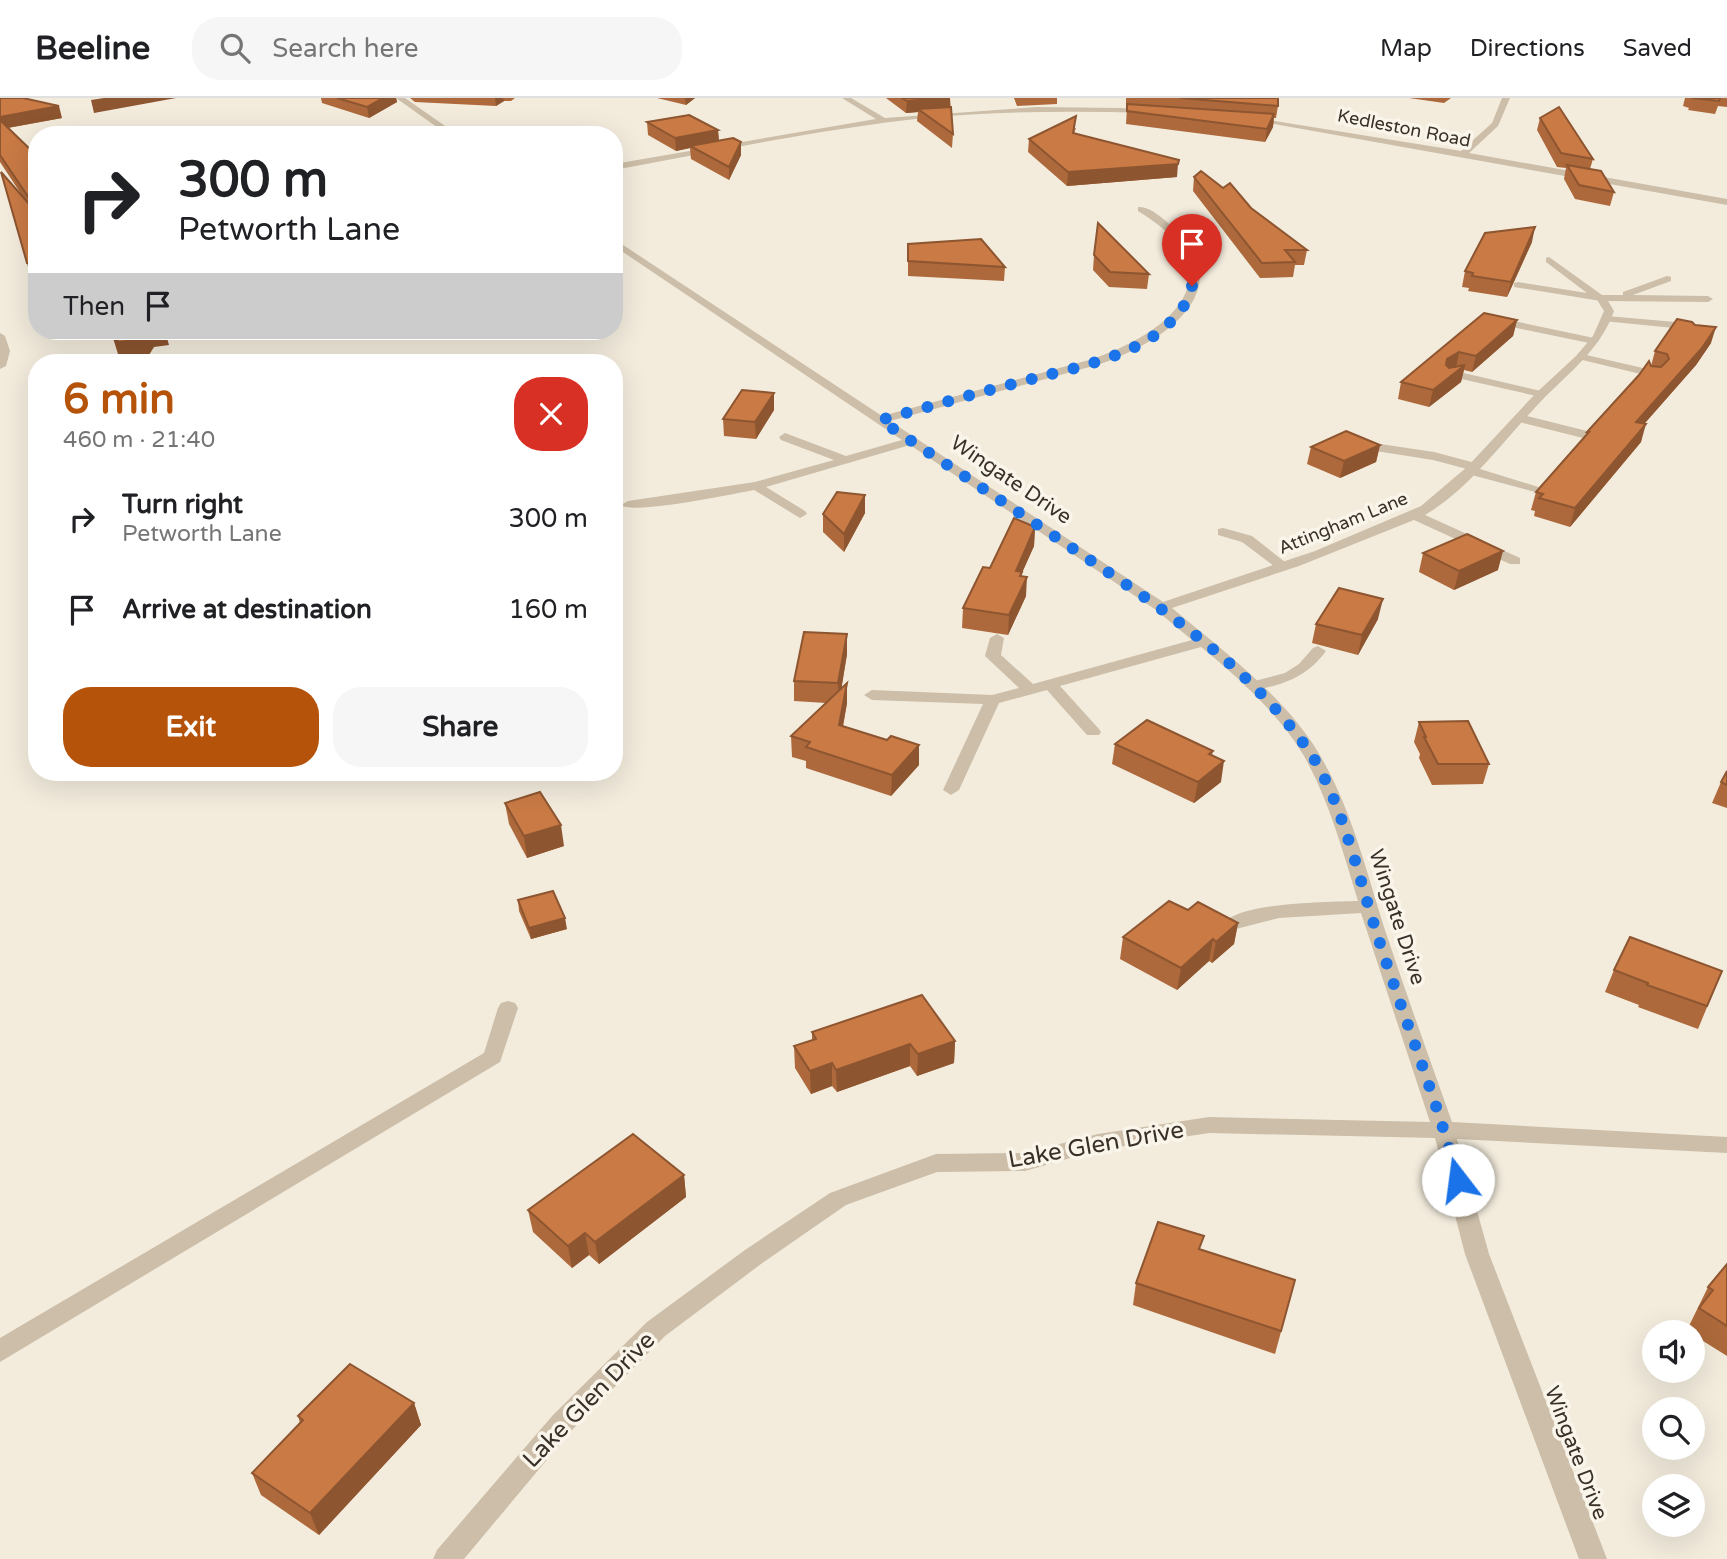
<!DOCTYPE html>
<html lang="en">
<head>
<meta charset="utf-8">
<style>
  :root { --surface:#fff; --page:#f6f6f6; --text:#202124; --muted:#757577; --line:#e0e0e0; --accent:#b45309 }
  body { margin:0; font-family:"Varela Round",sans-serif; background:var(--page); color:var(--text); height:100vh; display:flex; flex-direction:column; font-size:26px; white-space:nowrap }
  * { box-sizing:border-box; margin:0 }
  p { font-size:23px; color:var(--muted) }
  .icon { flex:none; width:38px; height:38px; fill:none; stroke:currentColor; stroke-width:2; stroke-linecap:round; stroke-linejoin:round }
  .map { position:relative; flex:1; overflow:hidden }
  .side { position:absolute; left:28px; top:256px; width:595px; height:427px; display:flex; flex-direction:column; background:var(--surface); border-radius:28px; box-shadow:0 7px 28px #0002 }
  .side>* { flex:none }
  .hud { position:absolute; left:28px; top:28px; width:595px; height:214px; border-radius:28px; box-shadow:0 7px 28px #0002; background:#fff; color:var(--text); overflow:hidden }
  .fabs { position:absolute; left:1642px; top:1222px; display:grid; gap:14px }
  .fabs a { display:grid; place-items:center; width:63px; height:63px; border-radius:50%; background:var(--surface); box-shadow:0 7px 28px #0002; font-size:35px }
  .pin { position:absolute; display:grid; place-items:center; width:60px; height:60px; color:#fff; margin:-72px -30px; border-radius:50% 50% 50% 0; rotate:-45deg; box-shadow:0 0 7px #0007 }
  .pin .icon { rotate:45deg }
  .me { position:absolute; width:77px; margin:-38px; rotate:345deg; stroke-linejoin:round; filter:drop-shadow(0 0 5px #0008) }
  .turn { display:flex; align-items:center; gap:24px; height:147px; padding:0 35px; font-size:32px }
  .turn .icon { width:91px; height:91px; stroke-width:2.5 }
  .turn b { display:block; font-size:49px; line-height:60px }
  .then { display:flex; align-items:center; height:66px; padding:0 35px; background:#0003; gap:14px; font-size:26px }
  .round { display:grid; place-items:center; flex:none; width:74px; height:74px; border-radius:28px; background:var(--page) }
  .headline { display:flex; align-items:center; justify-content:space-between; height:119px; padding:0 35px }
  h1 { font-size:42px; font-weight:700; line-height:52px; color:var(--accent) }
  .action { display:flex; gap:14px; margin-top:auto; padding:14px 35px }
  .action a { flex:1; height:80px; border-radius:28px; background:var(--accent); color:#fff; font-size:28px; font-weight:700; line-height:80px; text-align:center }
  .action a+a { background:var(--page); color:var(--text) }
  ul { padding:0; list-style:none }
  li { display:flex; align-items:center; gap:21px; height:91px; padding:0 35px }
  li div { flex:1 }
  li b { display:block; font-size:26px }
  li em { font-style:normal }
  header { display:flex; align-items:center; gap:42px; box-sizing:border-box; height:98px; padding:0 35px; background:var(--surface); border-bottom:2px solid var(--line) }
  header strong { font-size:33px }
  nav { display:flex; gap:38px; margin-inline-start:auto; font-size:24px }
  .search { width:490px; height:63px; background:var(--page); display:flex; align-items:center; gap:18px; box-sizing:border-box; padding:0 24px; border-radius:28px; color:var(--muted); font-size:26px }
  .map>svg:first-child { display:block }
</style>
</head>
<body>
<header>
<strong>Beeline</strong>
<div class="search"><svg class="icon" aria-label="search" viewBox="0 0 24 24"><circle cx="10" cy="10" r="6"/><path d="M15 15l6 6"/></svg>Search here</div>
<nav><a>Map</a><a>Directions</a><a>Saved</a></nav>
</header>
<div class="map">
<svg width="1727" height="1461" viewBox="0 0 1727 1461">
  <rect width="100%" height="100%" fill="#f3ecdd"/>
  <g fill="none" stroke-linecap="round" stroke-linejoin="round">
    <g fill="#ccbea8" fill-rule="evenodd">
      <polygon points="1549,159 1602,197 1623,197 1623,194 1667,178 1671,179 1671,183 1633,197 1708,198 1713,201 1708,204 1601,203 1514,189 1514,185 1518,184 1587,195 1546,164 1546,160"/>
      <polygon points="1607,218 1687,225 1696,234 1691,237 1684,231 1603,223 1602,221"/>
      <polygon points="1509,222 1594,240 1599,243 1594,246 1512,229 1508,234 1500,234 1500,230"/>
      <polygon points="1582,256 1660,274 1662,276 1656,283 1648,283 1649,278 1578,261 1576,259"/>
      <polygon points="1455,273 1545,294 1547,296 1541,299 1457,280 1453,284 1445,284 1445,280"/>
      <polygon points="1519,316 1587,333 1589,336 1583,340 1515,323 1515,317"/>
      <polygon points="1367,344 1434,354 1479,366 1480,371 1545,391 1539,395 1468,376 1467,371 1433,362 1363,351 1361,348"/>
      <polygon points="1223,430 1252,438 1290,468 1288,471 1278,471 1242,444 1218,437 1218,431"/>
      <path d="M1318,548L1326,553C1306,580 1284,586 1253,593L1245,588L1247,585L1285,575L1299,566L1313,550Z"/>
      <polygon points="508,903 515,905 518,910 500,964 0,1264 0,1240 484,955 498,910 501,905"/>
    </g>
    <g fill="#ccbea8" fill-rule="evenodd">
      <polygon points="396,0 405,0 458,37 448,37"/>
      <path d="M842,0H851L885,20L1037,9L1121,10L1153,13L1149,15C1074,13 999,13 925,20C821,31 717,53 614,72V66L876,21Z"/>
      <polygon points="1502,0 1510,0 1498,28 1469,55 1727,101 1727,107 1246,21 1250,19 1461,53 1492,25"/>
      <path d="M1138,109C1150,108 1165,122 1174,130C1244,196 1155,248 1097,267L890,323L1163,504L1315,453L1421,408L1467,369L1535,296L1576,258L1593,238L1604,213L1596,200L1597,198H1605L1614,213C1599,256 1562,279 1533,312C1499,348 1468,392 1425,417L1520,460V466H1510L1414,422L1299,468L1172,510C1221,551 1284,598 1318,654C1352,710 1367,777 1387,838C1408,901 1430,962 1452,1024L1727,1039V1055L1457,1041L1489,1156L1607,1461H1579L1465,1156L1435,1040L1209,1035L1098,1052L1025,1073L937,1074L846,1107L761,1166L665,1238L571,1333L464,1461H433L437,1452L553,1317L647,1224L745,1152L830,1095L936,1056L1025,1055L1098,1036L1209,1019L1430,1024L1361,815L1279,820L1232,832L1225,830L1223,826C1238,804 1331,804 1358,803C1343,754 1329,702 1304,658C1279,616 1238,579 1201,549L1060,588L1099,631L1101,634L1099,637H1087L1047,592L999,605L959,692L951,697L943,692L983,606L872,602L864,597L872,592L992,597L1019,590L985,558L990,540L997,536L1004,540L1001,557L1033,586L1192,542L1156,512L910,347L766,389L805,413L807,416L800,420L754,392C732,396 634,417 621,407L628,403L755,384L834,362L781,342L779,339L785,335L846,358L902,342L614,148V141L882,318L1089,262C1170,236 1241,175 1138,113Z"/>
      <polygon points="0,235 5,238 10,253 6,268 0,271"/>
    </g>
  </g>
  <g fill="#ad693b">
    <polygon points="0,0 62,20 8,30 37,58 37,179 31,180 25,102 0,64"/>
    <polygon points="321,0 396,0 397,4 369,20 322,5"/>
    <polygon points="410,0 515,0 511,3 504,3 496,8 415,4"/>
    <polygon points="657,0 695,0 686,7"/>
    <polygon points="886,0 950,0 953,36 952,50 917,23 918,14 906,15"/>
    <polygon points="1014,0 1057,0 1057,6 1017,8"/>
    <polygon points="1126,0 1278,0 1278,8 1276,20 1274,20 1273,29 1265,44 1126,26 1127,8 1126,8"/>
    <polygon points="1409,0 1451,0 1444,5"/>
    <polygon points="1685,0 1727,0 1727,9 1718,8 1715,16 1688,12 1689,10 1683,8"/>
    <polygon points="1540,20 1593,61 1590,71 1614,94 1610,108 1575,101 1564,81 1566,70 1557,69 1537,32"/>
    <polygon points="647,24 718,32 719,43 741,44 741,57 729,82 691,61 690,50 676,53 648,37"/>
    <polygon points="1076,30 1074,35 1177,79 1067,88 1028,54 1029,41"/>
    <polygon points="1194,79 1251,110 1307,152 1304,167 1295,167 1293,179 1260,180 1193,93"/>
    <polygon points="1532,144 1507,199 1468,193 1469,190 1462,189 1465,173"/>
    <polygon points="908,146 1005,169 1004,183 908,178"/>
    <polygon points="1094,157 1149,176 1147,191 1109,189 1093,172"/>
    <polygon points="1517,222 1513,238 1472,274 1464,272 1461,284 1429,309 1398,301 1401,284"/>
    <polygon points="1711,245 1696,267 1644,326 1641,344 1570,429 1534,418 1535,413 1531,412 1536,394 1586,339 1587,334 1651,268 1655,253"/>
    <polygon points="774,312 756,341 724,338 723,321"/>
    <polygon points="1380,347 1376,364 1340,380 1307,366 1311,349"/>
    <polygon points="865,397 865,415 844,454 823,434 823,416"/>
    <polygon points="1035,429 1034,448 1021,477 1026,498 1008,537 962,530 963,510 990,470"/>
    <polygon points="1423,455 1498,472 1454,492 1419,474"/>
    <polygon points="1378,521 1358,557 1312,545 1316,526"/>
    <polygon points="847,536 847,556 841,591 847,585 847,605 843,629 887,642 919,647 919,667 891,698 806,670 806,663 792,659 791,638 826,605 794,603 794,583"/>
    <polygon points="1419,624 1489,666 1483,686 1432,687 1419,660 1420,656 1414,644"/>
    <polygon points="1115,646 1213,653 1212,657 1221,684 1194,705 1112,666"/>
    <polygon points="1727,673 1727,710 1712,705 1721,684"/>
    <polygon points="505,705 564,748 527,760 509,726"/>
    <polygon points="518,802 567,831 531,841 519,813"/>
    <polygon points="1188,812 1238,825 1234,846 1212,865 1209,863 1177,892 1120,861 1123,839"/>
    <polygon points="1614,872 1722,873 1698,931 1638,909 1639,907 1605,894"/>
    <polygon points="812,934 955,943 954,965 917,978 910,968 837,994 832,988 811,996 795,970 794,948 812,942"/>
    <polygon points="684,1077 686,1099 599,1166 589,1157 572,1170 533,1134 528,1112"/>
    <polygon points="1727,1166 1727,1258 1692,1236 1692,1234 1687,1232 1708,1189"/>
    <polygon points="1295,1182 1275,1256 1133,1207 1136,1185"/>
    <polygon points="414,1305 421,1327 319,1437 261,1397 252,1375 300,1325 298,1318"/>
  </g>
  <g fill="#8d5530">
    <polygon points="104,0 176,0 94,15 91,2"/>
    <polygon points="383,0 396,0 397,4 369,20 367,9"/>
    <polygon points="495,0 503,0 504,3 496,8"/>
    <polygon points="685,0 695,0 686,7"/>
    <polygon points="939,0 950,0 950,11 918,11 918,14 906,15 907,3"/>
    <polygon points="59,8 62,20 1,31 0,19"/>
    <polygon points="1274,16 1273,29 1265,44 1267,31"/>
    <polygon points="718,32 719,45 690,48 690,50 676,53 675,40"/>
    <polygon points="741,44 741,57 729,82 729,69"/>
    <polygon points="1178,66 1177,79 1067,88 1068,74"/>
    <polygon points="1535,129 1532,144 1507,199 1511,184"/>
    <polygon points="37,164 37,179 31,180 27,165"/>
    <polygon points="1517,222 1513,238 1472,274 1476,258"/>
    <polygon points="1716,229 1711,245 1696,267 1631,341 1636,324"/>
    <polygon points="149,233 165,233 169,247 154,249 149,257 122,260 121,256 118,256 113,240"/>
    <polygon points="1459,254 1456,270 1443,278 1447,261"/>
    <polygon points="1465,267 1461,284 1429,309 1433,292"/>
    <polygon points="774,295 774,312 756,341 755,324"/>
    <polygon points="1646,326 1641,344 1570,429 1575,410"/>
    <polygon points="1380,347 1376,364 1340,380 1344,363"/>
    <polygon points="865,397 865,415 844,454 844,436"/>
    <polygon points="1035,429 1034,448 1021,477 1020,493 1027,479 1026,498 1008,537 1009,517 1016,473"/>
    <polygon points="1503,453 1498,472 1454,492 1459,473"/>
    <polygon points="1383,501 1378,521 1358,557 1362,537"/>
    <polygon points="847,536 847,556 839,606 838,585"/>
    <polygon points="847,585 847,605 839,648 839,627"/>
    <polygon points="919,647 919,667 891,698 892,677"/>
    <polygon points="1224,663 1221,684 1194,705 1198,684"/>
    <polygon points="561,727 564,748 527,760 524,738"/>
    <polygon points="565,820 567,831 531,841 529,830"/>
    <polygon points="1238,825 1234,846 1212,865 1216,844"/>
    <polygon points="1213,841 1209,863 1177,892 1181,870"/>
    <polygon points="955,943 954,965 917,978 918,956"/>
    <polygon points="910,946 910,968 837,994 836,972"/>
    <polygon points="832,965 832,988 811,996 810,973"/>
    <polygon points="684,1077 686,1099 599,1166 595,1144"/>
    <polygon points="585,1135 589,1157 572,1170 568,1148"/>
    <polygon points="414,1305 421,1327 319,1437 310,1415"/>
  </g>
  <g fill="#c97a45" stroke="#8d5530" stroke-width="2">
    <polygon points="0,0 23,0 59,8 0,19"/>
    <polygon points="337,0 383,0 367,9"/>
    <polygon points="902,0 939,0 907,3"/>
    <polygon points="1180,0 1278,0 1278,8"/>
    <polygon points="1692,0 1720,0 1719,3"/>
    <polygon points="1127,6 1274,16 1267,31 1127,13"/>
    <polygon points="951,9 953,36 918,11"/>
    <polygon points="1559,9 1593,61 1561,55 1540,20"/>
    <polygon points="689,17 718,32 675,40 647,24"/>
    <polygon points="1076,18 1073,35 1179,62 1178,66 1068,74 1029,41"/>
    <polygon points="0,22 37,58 37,112 0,57"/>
    <polygon points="733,40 741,44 729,69 690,48"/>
    <polygon points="1567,67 1601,73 1614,94 1579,87"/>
    <polygon points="1201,73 1223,90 1230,85 1251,110 1307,152 1285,152 1295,164 1262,165 1194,79"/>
    <polygon points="1,74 37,115 37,164 27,165"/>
    <polygon points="1098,125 1149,176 1110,174 1094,157"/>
    <polygon points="1535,129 1511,184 1472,178 1473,175 1465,173 1485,135"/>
    <polygon points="981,141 1005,169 908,163 908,146"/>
    <polygon points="1484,215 1517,222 1476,258 1459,254 1447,261 1446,267 1449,270 1465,267 1433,292 1401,284"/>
    <polygon points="1677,221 1692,224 1695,227 1716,229 1702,250 1636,324 1646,326 1575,410 1539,400 1543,396 1536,394 1589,334 1587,334 1639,277 1649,263 1651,268 1661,269 1669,261 1667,256 1655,253"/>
    <polygon points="113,233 153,233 149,233 145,241 118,244 117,239 113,240"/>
    <polygon points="742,292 774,295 755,324 723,321"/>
    <polygon points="1346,333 1380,347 1344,363 1311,349"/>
    <polygon points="837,394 865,397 844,436 823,416"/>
    <polygon points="1014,420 1035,429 1016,473 1022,474 1020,478 1027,479 1009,517 963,510 983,469 990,470"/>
    <polygon points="1467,436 1503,453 1459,473 1423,455"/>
    <polygon points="1339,490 1383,501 1362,537 1316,526"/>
    <polygon points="804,534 847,536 838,585 794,583"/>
    <polygon points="847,585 839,627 887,642 891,638 919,647 892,677 806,649 810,644 791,638"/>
    <polygon points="1147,622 1213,653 1209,656 1224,663 1198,684 1115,646"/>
    <polygon points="1468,623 1489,666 1438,666 1424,639 1426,639 1419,624"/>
    <polygon points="1727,673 1727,687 1721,684"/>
    <polygon points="540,694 561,727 524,738 505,705"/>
    <polygon points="553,793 565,820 529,830 518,802"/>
    <polygon points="1169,803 1188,812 1198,804 1238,825 1216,844 1213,841 1181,870 1123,839"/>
    <polygon points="1630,839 1722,873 1707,908 1647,887 1648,885 1614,872"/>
    <polygon points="922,897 955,943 918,956 910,946 836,972 832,965 810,973 794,948 816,941 812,934"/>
    <polygon points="633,1036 684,1077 595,1144 585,1135 568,1148 528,1112"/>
    <polygon points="1158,1124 1204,1138 1199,1151 1295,1182 1281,1233 1136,1185"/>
    <polygon points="1727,1166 1727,1228 1699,1210 1713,1192 1708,1189"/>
    <polygon points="350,1266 414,1305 310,1415 252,1375 303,1322 298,1318"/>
  </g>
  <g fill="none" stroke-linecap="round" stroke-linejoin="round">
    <path stroke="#1a73e8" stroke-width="12" stroke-dasharray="0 21.6" d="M1192,188C1187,209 1174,222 1158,235C1123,261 1073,270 1032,281C981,294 931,308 880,322C943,364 1006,406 1069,448C1157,507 1247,565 1309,653C1341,700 1359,780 1377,836C1403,918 1436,998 1458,1082"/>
  </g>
  <g text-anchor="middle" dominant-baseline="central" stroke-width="7" stroke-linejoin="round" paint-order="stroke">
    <g font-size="18" fill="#383029" stroke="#faf5ea">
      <text transform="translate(1404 30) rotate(11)">Kedleston Road</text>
      <text transform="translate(1343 425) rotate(-22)">Attingham Lane</text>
    </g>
    <g font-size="21" fill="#383029" stroke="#faf5ea">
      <text transform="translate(1011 382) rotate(34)">Wingate Drive</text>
      <text transform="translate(1397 819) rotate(72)">Wingate Drive</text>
      <text transform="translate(1576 1355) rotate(69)">Wingate Drive</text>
    </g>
    <g font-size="24" fill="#383029" stroke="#faf5ea">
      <text transform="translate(1096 1047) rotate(-10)">Lake Glen Drive</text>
      <text transform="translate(589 1302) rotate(-46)">Lake Glen Drive</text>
    </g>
  </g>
</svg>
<div class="fabs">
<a><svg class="icon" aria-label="sound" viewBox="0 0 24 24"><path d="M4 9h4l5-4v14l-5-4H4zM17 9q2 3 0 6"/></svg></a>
<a><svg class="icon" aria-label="search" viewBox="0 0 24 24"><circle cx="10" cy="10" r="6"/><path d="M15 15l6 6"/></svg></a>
<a><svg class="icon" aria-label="layers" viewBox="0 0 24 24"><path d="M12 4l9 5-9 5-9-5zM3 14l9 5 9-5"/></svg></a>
</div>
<div class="pin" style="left:1192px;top:188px;background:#d93025"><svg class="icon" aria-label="arrive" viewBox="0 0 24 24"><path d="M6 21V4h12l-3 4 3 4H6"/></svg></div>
<svg class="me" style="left:1458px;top:1082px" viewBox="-20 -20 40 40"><circle r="19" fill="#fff"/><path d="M0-13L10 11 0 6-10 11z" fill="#1a73e8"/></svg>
<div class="hud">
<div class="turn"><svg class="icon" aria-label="right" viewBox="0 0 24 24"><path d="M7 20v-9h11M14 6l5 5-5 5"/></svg><div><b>300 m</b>Petworth Lane</div></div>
<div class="then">Then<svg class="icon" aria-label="arrive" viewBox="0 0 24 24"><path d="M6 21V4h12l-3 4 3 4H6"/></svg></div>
</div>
<section class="side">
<div class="headline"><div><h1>6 min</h1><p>460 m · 21:40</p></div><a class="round" style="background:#d93025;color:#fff"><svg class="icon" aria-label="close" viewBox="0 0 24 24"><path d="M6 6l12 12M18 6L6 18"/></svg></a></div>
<ul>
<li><svg class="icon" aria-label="right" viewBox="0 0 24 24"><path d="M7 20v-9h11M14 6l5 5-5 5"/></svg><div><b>Turn right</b><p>Petworth Lane</p></div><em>300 m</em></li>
<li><svg class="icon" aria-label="arrive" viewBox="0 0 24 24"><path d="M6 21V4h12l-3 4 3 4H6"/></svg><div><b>Arrive at destination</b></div><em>160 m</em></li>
</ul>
<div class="action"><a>Exit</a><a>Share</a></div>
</section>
</div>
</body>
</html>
